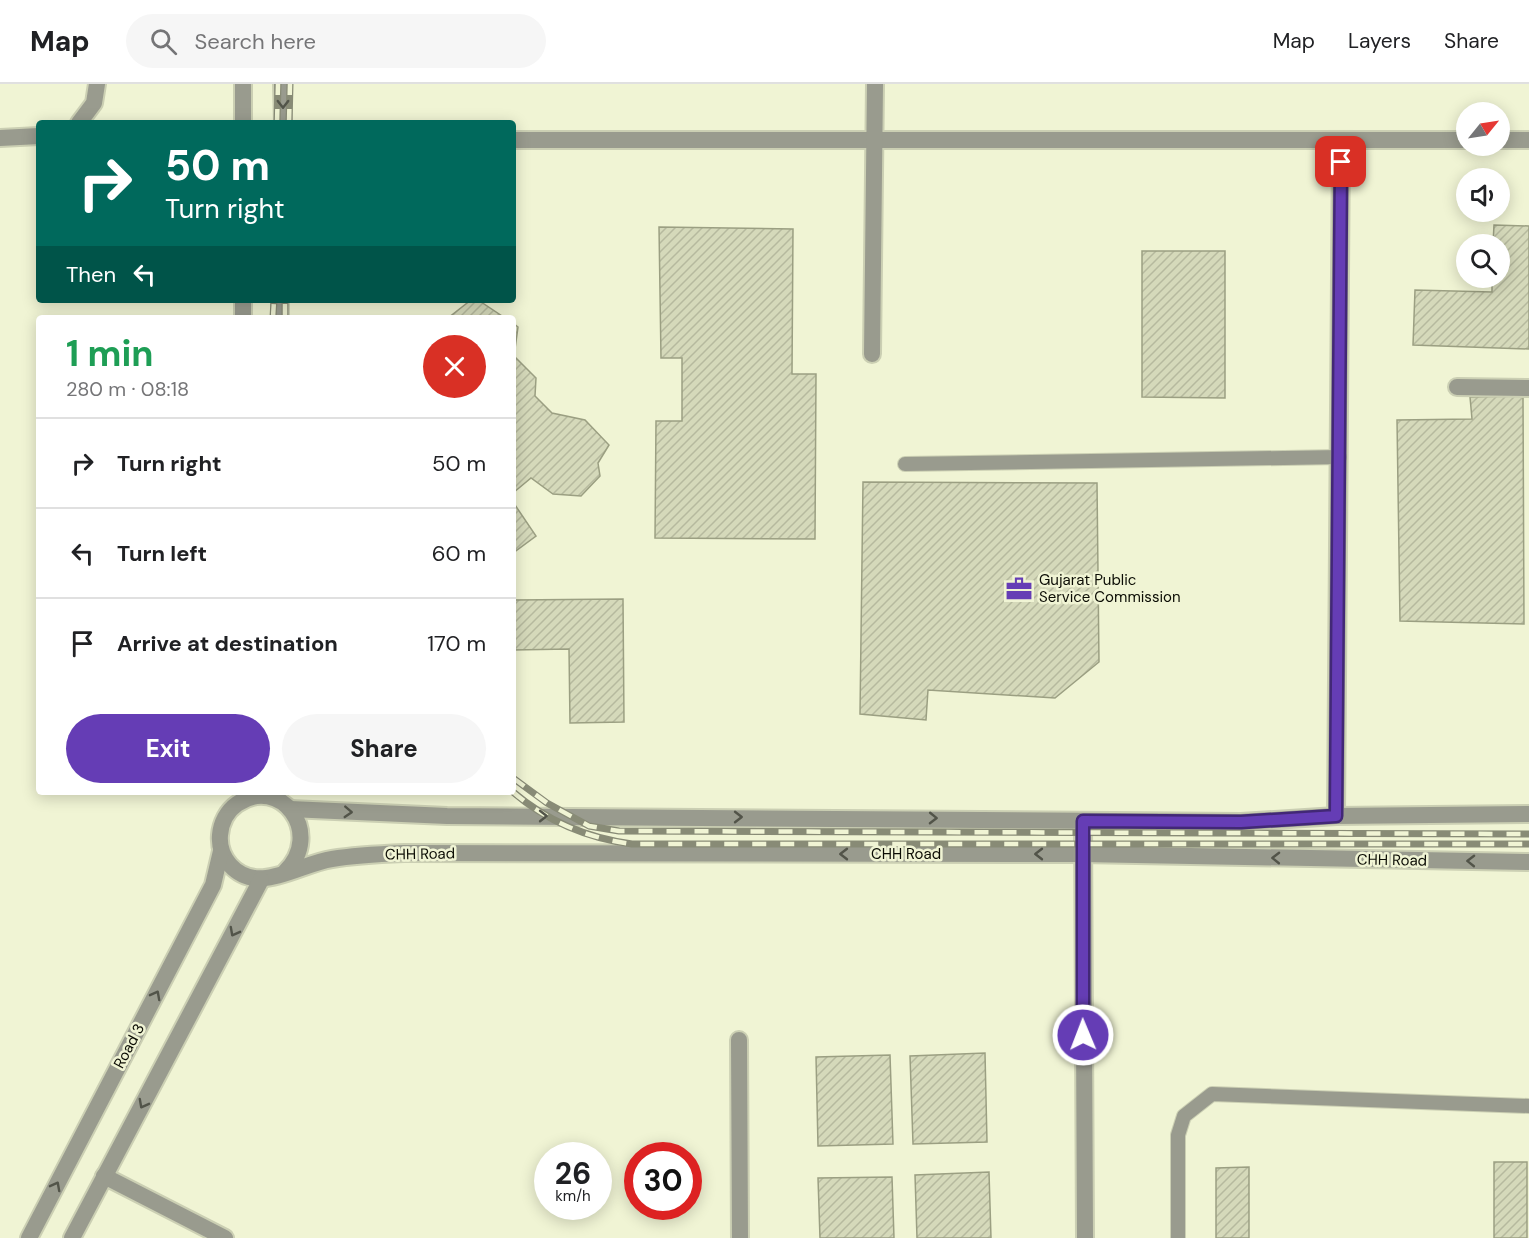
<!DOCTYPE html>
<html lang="en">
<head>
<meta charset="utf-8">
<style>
  :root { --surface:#fff; --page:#f6f6f6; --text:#202124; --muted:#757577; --line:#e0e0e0; --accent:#653db5 }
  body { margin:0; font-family:"DM Sans",sans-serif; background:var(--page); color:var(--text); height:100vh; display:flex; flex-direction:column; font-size:22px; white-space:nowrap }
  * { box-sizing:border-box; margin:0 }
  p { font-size:20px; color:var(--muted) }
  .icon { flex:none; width:33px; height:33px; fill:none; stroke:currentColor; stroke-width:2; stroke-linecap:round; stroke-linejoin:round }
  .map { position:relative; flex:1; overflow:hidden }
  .side { position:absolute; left:36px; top:231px; width:480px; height:480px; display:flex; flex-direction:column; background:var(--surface); border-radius:6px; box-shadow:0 3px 15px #0003 }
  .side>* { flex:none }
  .banner { position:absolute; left:36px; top:36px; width:480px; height:183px; border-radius:6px; box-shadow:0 3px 15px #0003; background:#00695c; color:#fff; overflow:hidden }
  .needle { width:39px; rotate:60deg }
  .tools { position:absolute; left:1456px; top:18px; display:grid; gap:12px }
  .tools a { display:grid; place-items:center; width:54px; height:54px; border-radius:50%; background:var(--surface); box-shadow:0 3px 15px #0003; font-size:30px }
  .speed { position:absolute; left:534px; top:1058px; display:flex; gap:12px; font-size:30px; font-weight:700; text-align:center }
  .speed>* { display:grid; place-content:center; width:78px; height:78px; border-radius:50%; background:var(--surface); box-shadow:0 3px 15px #0003; line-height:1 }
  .speed small { font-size:15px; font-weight:400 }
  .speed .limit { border:9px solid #d22; background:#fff; color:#111 }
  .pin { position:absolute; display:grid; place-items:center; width:51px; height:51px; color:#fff; margin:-26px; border-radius:12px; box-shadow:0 3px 9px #0006 }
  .me { position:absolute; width:66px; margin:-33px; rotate:359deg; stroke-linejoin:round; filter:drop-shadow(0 0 4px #0008) }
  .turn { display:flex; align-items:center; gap:21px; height:126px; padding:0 30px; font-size:27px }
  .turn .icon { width:78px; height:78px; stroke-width:2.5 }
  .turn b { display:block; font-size:42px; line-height:51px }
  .then { display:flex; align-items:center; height:57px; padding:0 30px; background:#0003; gap:12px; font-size:22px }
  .round { display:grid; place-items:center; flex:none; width:63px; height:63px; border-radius:32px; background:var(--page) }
  .overview { display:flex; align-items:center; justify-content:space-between; height:102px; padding:0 30px }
  h1 { font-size:36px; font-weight:700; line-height:45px; color:#1e9e55 }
  .cta { display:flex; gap:12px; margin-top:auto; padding:12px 30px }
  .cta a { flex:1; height:69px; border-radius:36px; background:var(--accent); color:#fff; font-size:24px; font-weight:700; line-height:69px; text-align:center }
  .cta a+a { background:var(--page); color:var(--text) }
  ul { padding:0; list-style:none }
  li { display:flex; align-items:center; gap:18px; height:90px; padding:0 30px; border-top:2px solid var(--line) }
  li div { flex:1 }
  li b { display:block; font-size:22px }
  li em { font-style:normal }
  header { display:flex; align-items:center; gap:36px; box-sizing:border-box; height:84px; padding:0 30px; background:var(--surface); border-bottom:2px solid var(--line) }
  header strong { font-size:28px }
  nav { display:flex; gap:33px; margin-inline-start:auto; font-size:21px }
  .search { width:420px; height:54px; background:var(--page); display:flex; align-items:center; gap:15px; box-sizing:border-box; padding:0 21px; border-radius:33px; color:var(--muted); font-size:22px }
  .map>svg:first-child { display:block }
</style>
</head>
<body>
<header>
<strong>Map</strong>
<div class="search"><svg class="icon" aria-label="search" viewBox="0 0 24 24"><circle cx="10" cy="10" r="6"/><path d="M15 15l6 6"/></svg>Search here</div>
<nav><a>Map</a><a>Layers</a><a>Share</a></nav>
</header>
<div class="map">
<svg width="1529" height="1154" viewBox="0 0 1529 1154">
  <defs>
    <pattern id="building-hatch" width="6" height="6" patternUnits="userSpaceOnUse" patternTransform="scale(1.5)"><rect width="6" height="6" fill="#d5d9ba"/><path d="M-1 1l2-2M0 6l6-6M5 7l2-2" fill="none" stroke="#b6b99e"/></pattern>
  </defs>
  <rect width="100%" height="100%" fill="#f0f4d4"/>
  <g fill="url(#building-hatch)" stroke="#9b9f82" stroke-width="1.5">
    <polygon points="1494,141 1529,142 1529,265 1413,261 1415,206 1492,208 1492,194 1500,194 1500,160 1493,160"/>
    <polygon points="659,143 793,145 792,290 816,290 815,455 655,454 656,337 682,337 682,274 661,274"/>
    <polygon points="1142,167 1225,167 1225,314 1142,313"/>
    <polygon points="471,216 478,216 505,234 448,234"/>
    <polygon points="513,239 518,243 514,272 536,294 535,312 552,329 585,336 609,361 598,379 600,392 581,412 553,410 531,394 513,409"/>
    <polygon points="1523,312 1524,540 1400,537 1397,336 1472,335 1470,313"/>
    <polygon points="863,398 1097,399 1099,578 1055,614 928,606 926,636 860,630"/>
    <polygon points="513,418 536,452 513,469"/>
    <polygon points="623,515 624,638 570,639 569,565 513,566 513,516"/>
    <polygon points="985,969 987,1058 913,1060 910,972"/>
    <polygon points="890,971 893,1060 818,1062 816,973"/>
    <rect x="1494" y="1078" width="33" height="76"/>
    <polygon points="1249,1083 1249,1154 1216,1154 1216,1084"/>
    <polygon points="989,1088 991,1154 917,1154 915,1091"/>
    <polygon points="892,1093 894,1154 820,1154 818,1094"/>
  </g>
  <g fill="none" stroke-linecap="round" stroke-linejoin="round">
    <g stroke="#cbcfb3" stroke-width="16">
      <g id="service">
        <polyline points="905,380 1340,373"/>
        <polyline points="1178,1154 1178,1051 1184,1032 1212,1010 1529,1022"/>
      </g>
    </g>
    <g stroke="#cbcfb3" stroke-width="20">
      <g id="minor">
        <polyline points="79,39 94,19 97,0"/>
        <polyline points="0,54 39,52"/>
        <polyline points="513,56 1467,56"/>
        <polyline points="1500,56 1529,56"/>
        <polyline points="872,270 875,0"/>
        <polyline points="1457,303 1529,304"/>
        <polyline points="1336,732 1341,56"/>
        <polyline points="1083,737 1085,1154"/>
        <polyline points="739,956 740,1154"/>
        <polyline points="104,1092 225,1154"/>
      </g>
    </g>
    <g stroke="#cbcfb3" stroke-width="20">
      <g id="tertiary">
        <polyline points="282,0 283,39"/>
        <polyline points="243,39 243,0"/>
        <polyline points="243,234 243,216"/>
        <polyline points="280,234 280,216"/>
        <polyline points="290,725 447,732 1241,738 1336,732 1529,730"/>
        <path d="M285,788C325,749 280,690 237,720C227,727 221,739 220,751C219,762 223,773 230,781C258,812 298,780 332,775C356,771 381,770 405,769L1082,770L1529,778"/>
        <polyline points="29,1154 213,801 221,767"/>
        <polyline points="72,1154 261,796"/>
      </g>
    </g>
    <use href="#service" stroke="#999b8e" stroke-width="14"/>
    <use href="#minor" stroke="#999b8e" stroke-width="16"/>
    <use href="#tertiary" stroke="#999b8e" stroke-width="16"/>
    <g stroke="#888b76" stroke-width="7">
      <g id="rail">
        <polyline points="277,39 278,0"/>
        <polyline points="289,39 290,0"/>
        <polyline points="273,234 274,216"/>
        <polyline points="285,234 285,216"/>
        <polyline points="513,694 547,719 589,742 619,747 1529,750"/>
        <path d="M513,708C548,738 587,754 632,760H1529"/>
      </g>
    </g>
    <use href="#rail" stroke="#f0f4d4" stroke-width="4.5" stroke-dasharray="14" stroke-linecap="butt"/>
  </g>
  <defs><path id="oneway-chevron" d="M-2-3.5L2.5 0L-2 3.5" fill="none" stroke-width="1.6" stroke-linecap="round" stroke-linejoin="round" transform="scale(1.5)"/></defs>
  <g stroke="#525449">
    <use href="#oneway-chevron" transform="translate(283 20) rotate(90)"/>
    <use href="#oneway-chevron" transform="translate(348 728) rotate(3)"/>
    <use href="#oneway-chevron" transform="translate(543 732)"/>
    <use href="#oneway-chevron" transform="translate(738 733)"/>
    <use href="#oneway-chevron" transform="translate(933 734) rotate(1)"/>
    <use href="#oneway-chevron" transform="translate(844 770) rotate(-180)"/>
    <use href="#oneway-chevron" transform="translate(1039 770) rotate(-180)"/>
    <use href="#oneway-chevron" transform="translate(1276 774) rotate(-179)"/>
    <use href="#oneway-chevron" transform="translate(1471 777) rotate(-179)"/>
    <use href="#oneway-chevron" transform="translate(234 848) rotate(118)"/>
    <use href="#oneway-chevron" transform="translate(156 911) rotate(-62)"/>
    <use href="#oneway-chevron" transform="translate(143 1020) rotate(118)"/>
    <use href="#oneway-chevron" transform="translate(56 1102) rotate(-62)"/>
  </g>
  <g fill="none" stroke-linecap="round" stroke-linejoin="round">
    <g stroke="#422876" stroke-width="15">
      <polyline id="route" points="1083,951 1083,737 1241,738 1336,732 1341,78"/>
    </g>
    <use href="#route" stroke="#653db5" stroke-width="10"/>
  </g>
  <defs>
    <g id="office-bare" transform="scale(2.07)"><path d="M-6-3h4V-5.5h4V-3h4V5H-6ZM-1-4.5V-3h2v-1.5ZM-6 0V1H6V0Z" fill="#653db5" stroke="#f0f4d4" stroke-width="2.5" paint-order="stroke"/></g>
  </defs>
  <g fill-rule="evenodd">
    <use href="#office-bare" x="1019" y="505"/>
  </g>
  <g text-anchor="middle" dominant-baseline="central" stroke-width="5" stroke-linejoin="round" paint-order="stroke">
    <g font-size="15" fill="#0b0c04" stroke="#f0f4d4" text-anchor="start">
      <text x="1039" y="496">Gujarat Public<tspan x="1039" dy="17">Service Commission</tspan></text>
    </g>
    <g font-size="15" fill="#0b0c04" stroke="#f0f4d4">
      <text transform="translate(420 770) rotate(-1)">CHH Road</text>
      <text x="906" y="770">CHH Road</text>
      <text transform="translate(1392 776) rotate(1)">CHH Road</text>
      <text transform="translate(129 962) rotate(-62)">Road 3</text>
    </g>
  </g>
</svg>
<div class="tools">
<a><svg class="needle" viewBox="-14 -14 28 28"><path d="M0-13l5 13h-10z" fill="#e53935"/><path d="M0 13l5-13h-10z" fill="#757577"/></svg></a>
<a><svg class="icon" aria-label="sound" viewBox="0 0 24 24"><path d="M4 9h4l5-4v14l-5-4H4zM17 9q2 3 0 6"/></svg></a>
<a><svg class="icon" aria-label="search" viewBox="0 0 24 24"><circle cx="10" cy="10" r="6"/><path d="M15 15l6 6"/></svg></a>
</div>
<div class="speed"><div>26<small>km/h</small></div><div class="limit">30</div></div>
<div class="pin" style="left:1341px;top:78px;background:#d93025"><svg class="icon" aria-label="arrive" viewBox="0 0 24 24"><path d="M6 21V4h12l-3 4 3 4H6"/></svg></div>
<svg class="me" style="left:1083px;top:951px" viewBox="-20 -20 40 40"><circle r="17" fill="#653db5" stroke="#fff" stroke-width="3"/><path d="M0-11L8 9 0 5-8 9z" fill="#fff"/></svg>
<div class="banner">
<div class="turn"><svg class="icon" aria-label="right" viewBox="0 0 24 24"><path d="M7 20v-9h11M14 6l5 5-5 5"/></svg><div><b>50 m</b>Turn right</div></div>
<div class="then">Then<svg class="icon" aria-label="left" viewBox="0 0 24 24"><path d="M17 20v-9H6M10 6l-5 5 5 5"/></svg></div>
</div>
<section class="side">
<div class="overview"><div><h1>1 min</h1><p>280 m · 08:18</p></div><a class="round" style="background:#d93025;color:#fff"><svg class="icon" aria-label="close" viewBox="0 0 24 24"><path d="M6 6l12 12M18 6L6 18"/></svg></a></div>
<ul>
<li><svg class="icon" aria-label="right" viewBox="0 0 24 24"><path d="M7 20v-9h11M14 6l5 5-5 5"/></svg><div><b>Turn right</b></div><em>50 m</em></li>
<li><svg class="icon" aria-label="left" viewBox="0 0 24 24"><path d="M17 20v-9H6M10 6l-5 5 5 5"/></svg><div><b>Turn left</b></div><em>60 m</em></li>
<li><svg class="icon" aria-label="arrive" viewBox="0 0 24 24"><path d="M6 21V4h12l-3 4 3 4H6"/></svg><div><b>Arrive at destination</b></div><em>170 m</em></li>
</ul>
<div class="cta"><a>Exit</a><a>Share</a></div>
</section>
</div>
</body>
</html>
